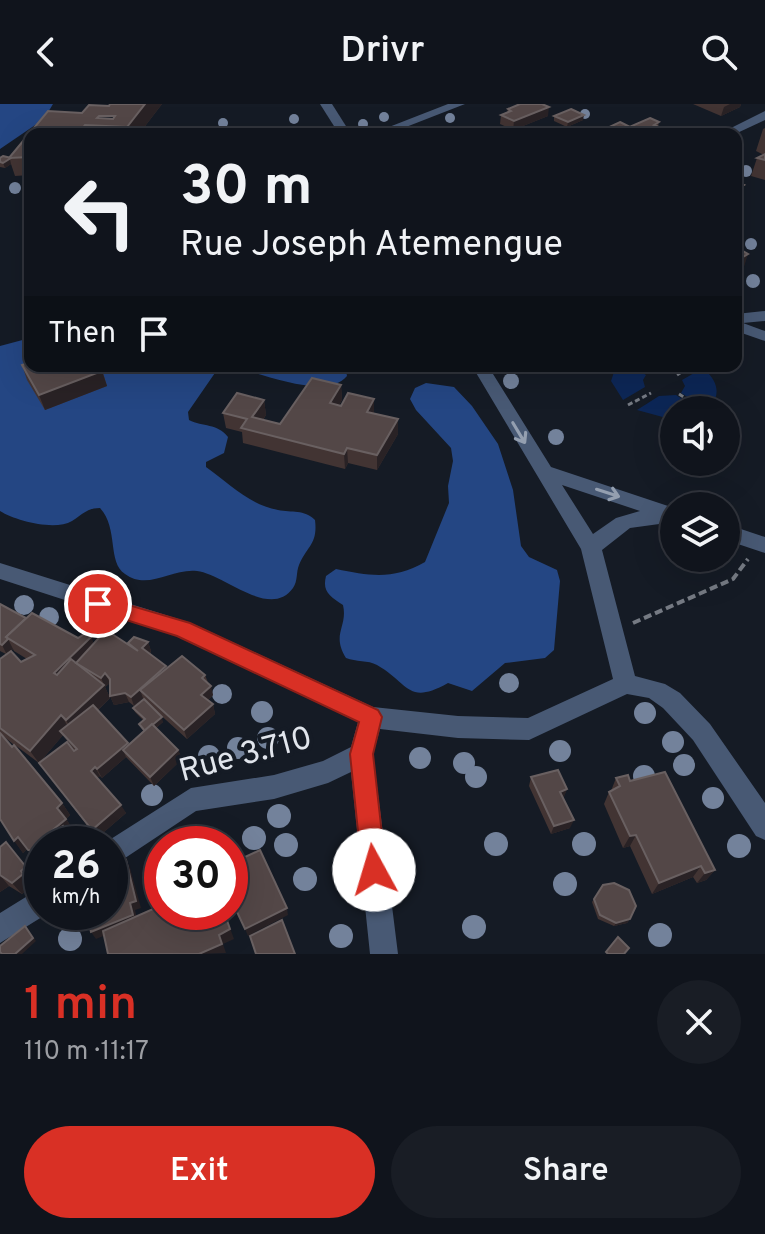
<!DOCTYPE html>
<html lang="en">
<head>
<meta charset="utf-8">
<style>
  :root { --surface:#10141c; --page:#191d25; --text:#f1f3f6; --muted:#9c9ea3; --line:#30333b; --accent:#d93025 }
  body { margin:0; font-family:Overpass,sans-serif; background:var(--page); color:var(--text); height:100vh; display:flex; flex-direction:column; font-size:30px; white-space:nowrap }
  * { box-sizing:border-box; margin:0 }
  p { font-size:26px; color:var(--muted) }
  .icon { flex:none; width:44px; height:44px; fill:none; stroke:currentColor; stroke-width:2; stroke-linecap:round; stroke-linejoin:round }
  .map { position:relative; height:850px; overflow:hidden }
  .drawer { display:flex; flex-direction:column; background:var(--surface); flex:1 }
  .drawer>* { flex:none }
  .hud { position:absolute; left:24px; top:24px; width:718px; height:244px; border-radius:16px; box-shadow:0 8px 32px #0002,0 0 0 2px var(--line); background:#10141c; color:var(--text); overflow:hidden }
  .buttons { position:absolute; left:660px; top:292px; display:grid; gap:16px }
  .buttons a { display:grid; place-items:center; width:80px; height:80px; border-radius:50%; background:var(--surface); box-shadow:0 8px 32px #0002,0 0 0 2px var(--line); font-size:40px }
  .speed { position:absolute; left:24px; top:722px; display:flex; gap:16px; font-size:40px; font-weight:700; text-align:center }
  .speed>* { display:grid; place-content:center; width:104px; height:104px; border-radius:50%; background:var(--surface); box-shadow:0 8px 32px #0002,0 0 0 2px var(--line); line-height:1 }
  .speed small { font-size:20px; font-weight:400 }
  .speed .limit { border:12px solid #d22; background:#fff; color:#111 }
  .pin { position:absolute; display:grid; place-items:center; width:68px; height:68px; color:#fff; margin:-34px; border:4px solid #fff; border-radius:50%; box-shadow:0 2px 8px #0007 }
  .me { position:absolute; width:88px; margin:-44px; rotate:354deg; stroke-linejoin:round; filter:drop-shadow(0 0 6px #0008) }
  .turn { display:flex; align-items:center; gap:28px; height:168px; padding:0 24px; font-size:36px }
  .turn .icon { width:104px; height:104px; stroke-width:2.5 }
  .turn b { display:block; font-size:56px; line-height:68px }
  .then { display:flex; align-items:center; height:76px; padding:0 24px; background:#0003; gap:16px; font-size:30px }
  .round { display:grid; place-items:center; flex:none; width:84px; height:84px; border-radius:42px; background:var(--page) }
  .overview { display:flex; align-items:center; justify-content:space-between; height:136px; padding:0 24px }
  h1 { font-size:48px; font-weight:600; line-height:60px; color:var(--accent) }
  .primary-button { display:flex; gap:16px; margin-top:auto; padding:16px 24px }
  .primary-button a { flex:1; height:92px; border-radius:48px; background:var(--accent); color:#fff; font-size:32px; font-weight:600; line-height:92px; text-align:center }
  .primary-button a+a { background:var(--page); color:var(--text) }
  header { display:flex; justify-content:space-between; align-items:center; height:104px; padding:0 24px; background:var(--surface); font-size:36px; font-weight:600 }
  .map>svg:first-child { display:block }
</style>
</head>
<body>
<header><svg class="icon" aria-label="back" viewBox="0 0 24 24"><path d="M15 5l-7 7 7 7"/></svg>Drivr<svg class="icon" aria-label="search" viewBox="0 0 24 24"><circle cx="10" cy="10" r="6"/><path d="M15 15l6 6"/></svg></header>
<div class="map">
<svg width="765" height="850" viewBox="0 0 765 850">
  <rect width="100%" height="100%" fill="#151b25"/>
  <g fill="#0d2757">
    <polygon points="616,262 631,262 646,271 643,276 645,283 623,296 611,277"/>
    <path d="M703,264C718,277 722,291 708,306L681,289L685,282L682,276Z"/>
    <polygon points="676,291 699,306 674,306 674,315 670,315 637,306 659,292"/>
  </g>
  <g fill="#244683">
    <polygon points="0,0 53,0 44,15 0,45"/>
    <path d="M30,234V262H223L217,266L188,308L189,316C203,323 217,319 228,333L224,349L206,358V363C230,380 248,400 278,406C292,409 304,405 315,416C318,440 307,442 299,461C296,468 298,477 293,484C270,516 224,470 197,467C172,464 148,487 125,470C107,458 119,425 100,404C87,404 83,410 72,417C55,427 16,417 0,407V242Z"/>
    <path d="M228,262H345L347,272C326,298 258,267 228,262Z"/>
    <path d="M426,279L454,283L472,302L498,340L513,386L521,442L529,453L557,466L560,477L554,546L545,554L505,559L472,587L448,579C407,602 409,579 377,561C368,556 356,558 346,554C331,530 348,523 343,501C330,492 322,488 326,472L336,465C370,472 394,476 425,458L449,399L448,382L453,357L451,344L416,306L410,295L415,284Z"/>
  </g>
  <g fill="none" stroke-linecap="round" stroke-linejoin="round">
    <g stroke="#757a83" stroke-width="3" stroke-dasharray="5 3" stroke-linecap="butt">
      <polyline points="635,262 648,269"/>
      <polyline points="677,271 691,262"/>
      <polyline points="679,290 704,306"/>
      <polyline points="628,301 651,289"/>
    </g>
    <polyline stroke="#757a83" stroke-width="4" stroke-dasharray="8 4" stroke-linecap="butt" points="633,519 733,475 748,455"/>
    <g fill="#485974" fill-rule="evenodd">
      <polygon points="320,0 332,0 351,30 339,30"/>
      <polygon points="448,0 465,0 388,30 371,30"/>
      <polygon points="765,7 765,16 735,30 719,30"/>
      <polygon points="765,207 765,217 743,219 765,227 765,237 736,227 736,210"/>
      <path d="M472,262H488L551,363L674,404V418L630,424L602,446L635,572L665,580L680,589L710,620L765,699V736L756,732L693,636L663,604L649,594L627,590L529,636L458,634L380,625L373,650L398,850H370L351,668L328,679L274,695L196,707L110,764V740H103L191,684L274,671L323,657L351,643L358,618L176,532L0,475V459L191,519L373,603L458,612L528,614L613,575L581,445ZM562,381L640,407L616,414L593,430Z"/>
      <polygon points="726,420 765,433 765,449 726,436"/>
      <polygon points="42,783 42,808 50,808 0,839 0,809"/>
    </g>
  </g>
  <g fill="#73829b">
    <circle cx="585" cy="10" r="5"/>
    <circle cx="384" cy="13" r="5"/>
    <circle cx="450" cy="14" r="5"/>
    <circle cx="294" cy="15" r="5"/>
    <circle cx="223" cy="19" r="5"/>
    <circle cx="363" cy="20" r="5"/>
    <circle cx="746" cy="67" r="6"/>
    <circle cx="15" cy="84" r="6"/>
    <circle cx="751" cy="140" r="6"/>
    <circle cx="753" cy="177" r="7"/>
    <circle cx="511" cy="277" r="8"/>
    <circle cx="556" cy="333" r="8"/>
    <circle cx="24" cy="501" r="10"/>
    <circle cx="49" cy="513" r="10"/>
    <circle cx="101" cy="523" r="10"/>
    <circle cx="509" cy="579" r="10"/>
    <circle cx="222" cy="590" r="10"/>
    <circle cx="262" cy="608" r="11"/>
    <circle cx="645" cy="609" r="11"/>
    <circle cx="268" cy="634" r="11"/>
    <circle cx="673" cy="638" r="11"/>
    <circle cx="238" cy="644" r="11"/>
    <circle cx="560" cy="647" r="11"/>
    <circle cx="209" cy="652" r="11"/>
    <circle cx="420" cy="654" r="11"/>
    <circle cx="464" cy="659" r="11"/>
    <circle cx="190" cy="660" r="11"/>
    <circle cx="684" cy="661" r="11"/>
    <circle cx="644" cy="672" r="11"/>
    <circle cx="476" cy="673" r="11"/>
    <circle cx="152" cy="691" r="11"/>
    <circle cx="713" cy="694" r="11"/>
    <circle cx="279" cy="712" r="12"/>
    <circle cx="254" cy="734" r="12"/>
    <circle cx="496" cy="740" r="12"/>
    <circle cx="584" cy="740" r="12"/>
    <circle cx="286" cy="741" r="12"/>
    <circle cx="739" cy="742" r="12"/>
    <circle cx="305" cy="775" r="12"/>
    <circle cx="565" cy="780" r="12"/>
    <circle cx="474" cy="823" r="12"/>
    <circle cx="660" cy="831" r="12"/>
    <circle cx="341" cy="832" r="12"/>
    <circle cx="70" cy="835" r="12"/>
  </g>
  <g fill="#423433" fill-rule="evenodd">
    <path d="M110,0H162L139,30H30V71L15,72L11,60L5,64L0,63V54L3,52L9,54L48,7L82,9L89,1L109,2ZM99,12H115L113,15L97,14Z"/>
    <polygon points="693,0 741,0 740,3 721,12"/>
    <polygon points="508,5 548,12 513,26 500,20 501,11 507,8"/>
    <polygon points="554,12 583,16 567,23 554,17"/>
    <polygon points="659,18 658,22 671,30 626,30 626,28 623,30 602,30 603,26"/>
    <polygon points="765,24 765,76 751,72 757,54 764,51 756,47 763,25"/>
    <polygon points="22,261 101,262 107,282 45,306 27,276"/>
    <polygon points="341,281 342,296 339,301 374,295 374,309 398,330 377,366 348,359 345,365 243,339 242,328 226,324 223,309 264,296 266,311 263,316 280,320"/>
    <path d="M0,500L26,514L78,534L91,533L93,539L129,541L128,539L148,538L151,547L150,550L166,562L167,564L205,571L213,591L208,596L213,600L215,610L187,635L145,597L163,618L156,624L178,646L182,655L154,682L126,653L102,674L100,672L97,674L126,709L97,734L39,659L75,647L63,631L39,659L15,641L62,699L70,711L66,715L74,727L69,731L42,740V759L37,757L27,745L23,749L0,715V555L6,550L0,547ZM13,545L14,547L27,555L21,558L11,547ZM110,579V592L114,601L129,598L134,602L143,594L144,595L133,604L135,608L143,616L139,620L144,628L129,641L98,606L110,594L105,583ZM2,631L14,641L12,643Z"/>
    <polygon points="531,673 567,685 563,694 570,724 551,730 529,682"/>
    <polygon points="616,674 630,677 715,766 706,776 697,779 693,773 652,790 630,742 623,744 604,700 609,688 611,687"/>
    <polygon points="0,743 35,774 31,777 33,781 22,790 9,782 0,788"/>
    <polygon points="603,781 630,815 627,819 614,822 598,815 592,798"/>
  </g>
  <g fill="#292225">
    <polygon points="145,0 162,0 139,30 129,30 127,23"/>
    <polygon points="730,0 741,0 740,3 721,12 724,3"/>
    <polygon points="549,3 548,12 513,26 514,17"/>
    <polygon points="584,11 583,16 567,23 568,18"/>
    <polygon points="85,21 87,30 78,30"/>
    <polygon points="627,24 626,28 623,30 614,30"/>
    <polygon points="10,55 11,60 5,64 3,59"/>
    <polygon points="744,81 738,100 736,101 736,86"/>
    <polygon points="748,150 742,169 736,172 736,157"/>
    <polygon points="102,267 107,282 45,306 39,291"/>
    <polygon points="341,281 342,296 331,314 330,299"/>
    <polygon points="374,295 374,310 367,308"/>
    <polygon points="264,296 266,311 254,328 252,313"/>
    <polygon points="398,315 398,330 377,366 377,351"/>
    <polygon points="347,344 348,359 345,365 344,350"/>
    <polygon points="91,533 97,547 62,583 54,569"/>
    <polygon points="8,535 13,545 7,551 2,541"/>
    <polygon points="148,538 151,547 146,554 142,544"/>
    <polygon points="166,562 169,571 140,586 143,594 134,602 131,593"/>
    <polygon points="105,569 110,579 105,583 110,594 73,629 66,616 104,581 101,574"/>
    <polygon points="211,582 213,591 204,600 201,591"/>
    <polygon points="125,589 129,598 114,601 110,592"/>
    <polygon points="213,600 215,610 187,635 184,626"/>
    <polygon points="61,611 69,624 60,627 63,631 39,659 30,647"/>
    <polygon points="162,613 163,618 147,631 145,627"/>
    <polygon points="128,639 132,648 123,646 126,653 102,674 97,665"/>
    <polygon points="178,646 182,655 154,682 150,673"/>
    <polygon points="95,663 100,672 96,675 91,667"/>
    <polygon points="567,685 564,693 557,696 560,688"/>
    <polygon points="62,699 70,711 66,715 74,727 69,731 75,740 42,740 42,745 37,739 57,704"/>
    <polygon points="121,701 126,709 97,734 92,726"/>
    <polygon points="574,716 570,724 551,730 554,722"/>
    <polygon points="636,731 630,742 623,744 630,732"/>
    <polygon points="18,733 27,745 23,749 14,737"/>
    <polygon points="6,738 35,774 31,777 33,781 22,790 12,779"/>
    <polygon points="126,756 130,764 141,804 135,806 138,818 96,835 91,828 130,799"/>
    <polygon points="701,762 693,773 652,790 659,779"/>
    <polygon points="715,766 706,776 697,779 705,769"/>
    <polygon points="0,771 9,782 0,788"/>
    <polygon points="287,804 288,811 248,832 245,825"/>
    <polygon points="224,808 234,835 223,840 226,849 199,850 219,831"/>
    <polygon points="630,815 627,819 614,822 616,819"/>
    <polygon points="25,822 36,837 22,850 15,850"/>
  </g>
  <g fill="#534747" stroke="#696061" stroke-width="2" fill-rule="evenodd">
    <path d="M110,0H145L127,23L85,21L78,30H30V53L9,54L48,7L82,9L89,1L109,2ZM99,12H115L113,15L97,14Z"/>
    <polygon points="520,0 542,0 549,3 514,17 501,11 511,7 508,5"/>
    <polygon points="571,5 584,11 568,18 554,12"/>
    <polygon points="650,14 659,18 654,21 671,28 667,30 640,30 627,24"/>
    <polygon points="620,18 630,23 614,30 603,26"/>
    <polygon points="520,25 537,26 532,30 524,30"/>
    <polygon points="765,50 765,56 757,54"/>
    <polygon points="3,52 11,54 3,59 0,58 0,54"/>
    <polygon points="736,78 744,81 736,86"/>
    <polygon points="736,143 748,150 736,157"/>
    <polygon points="30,258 30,262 99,262 102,267 39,291 22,261"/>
    <polygon points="312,274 341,281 330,299 341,302 348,289 374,295 367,308 398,315 377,351 347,344 344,350 241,324 247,315 223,309 237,289 264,296 252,313 280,320"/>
    <polygon points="0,500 26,514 6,533 8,535 2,541 0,540"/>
    <polygon points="32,509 78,534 86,529 91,533 54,569 57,571 71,555 104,581 66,616 61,611 30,647 0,624 0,555 11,547 21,558 35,551 6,533"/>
    <polygon points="106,526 138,547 128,539 134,533 148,538 142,544 166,562 131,593 125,589 110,592 110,575 105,569 101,574 76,559"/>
    <polygon points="182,552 205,571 202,574 211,582 201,591 213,600 184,626 140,586"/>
    <polygon points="144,595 162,613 145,627 139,620 145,615 133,604"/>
    <polygon points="93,601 128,639 97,665 95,663 91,667 121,701 92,726 39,659 67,638 74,647 77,645 60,627"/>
    <polygon points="152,620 178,646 150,673 123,646"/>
    <polygon points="0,629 12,643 14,641 62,699 57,704 66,715 37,739 40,743 42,742 42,750 28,746 18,733 14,737 0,715"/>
    <polygon points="558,666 567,685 560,688 574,716 554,722 531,673"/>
    <polygon points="665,668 715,766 705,769 701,762 659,779 636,731 630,732 609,688 620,682 616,674 628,671 630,677"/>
    <polygon points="63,722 70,734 63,740 52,740 56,738 51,730"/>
    <polygon points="6,738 26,763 21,767 23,770 12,779 0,771 0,743"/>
    <polygon points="260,746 287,804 245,825 230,793 230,760"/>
    <polygon points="114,754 117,760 126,756 136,797 130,799 133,811 91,828 86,808 110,808 110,756"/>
    <polygon points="614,779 629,786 636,802 630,815 616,819 600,811 594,795 603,781"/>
    <polygon points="162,801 162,808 224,808 230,825 219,831 222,840 199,850 108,850 103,827"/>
    <polygon points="282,816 295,850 256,850 250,832"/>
    <polygon points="25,822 33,834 15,850 2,850 0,848 0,842"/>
    <polygon points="618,833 629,844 624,850 608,850 606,848"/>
  </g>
  <defs><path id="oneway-shaft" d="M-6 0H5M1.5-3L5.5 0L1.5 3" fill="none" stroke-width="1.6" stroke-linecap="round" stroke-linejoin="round" transform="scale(2)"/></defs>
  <g stroke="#949fb0">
    <use href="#oneway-shaft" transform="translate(519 329) rotate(59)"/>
    <use href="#oneway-shaft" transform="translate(608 389) rotate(18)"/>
  </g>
  <polygon fill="#d93025" stroke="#8d1f18" stroke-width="2" points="98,492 190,519 378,606 382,613 373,650 386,766 383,774 374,778 366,774 362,766 350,650 359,618 177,532 91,505 89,500 91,494"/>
  <g text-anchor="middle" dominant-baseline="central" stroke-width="8" stroke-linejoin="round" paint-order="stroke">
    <g font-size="32" fill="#e1e5ec" stroke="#151b25">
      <text transform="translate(246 652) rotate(-15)">Rue 3.710</text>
    </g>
  </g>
</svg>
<div class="buttons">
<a><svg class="icon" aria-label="sound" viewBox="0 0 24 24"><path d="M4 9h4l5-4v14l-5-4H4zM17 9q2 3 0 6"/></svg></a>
<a><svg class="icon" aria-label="layers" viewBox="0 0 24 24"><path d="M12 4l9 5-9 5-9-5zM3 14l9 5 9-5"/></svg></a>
</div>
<div class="speed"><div>26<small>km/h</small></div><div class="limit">30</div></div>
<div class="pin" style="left:98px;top:500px;background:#d93025"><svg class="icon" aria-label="arrive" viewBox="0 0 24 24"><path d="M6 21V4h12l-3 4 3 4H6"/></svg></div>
<svg class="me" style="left:374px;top:766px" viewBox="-20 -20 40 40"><circle r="19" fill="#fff"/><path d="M0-13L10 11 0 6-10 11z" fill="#d93025"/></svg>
<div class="hud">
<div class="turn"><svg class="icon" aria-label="left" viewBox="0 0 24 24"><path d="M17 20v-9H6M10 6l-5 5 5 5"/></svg><div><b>30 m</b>Rue Joseph Atemengue</div></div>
<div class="then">Then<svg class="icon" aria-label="arrive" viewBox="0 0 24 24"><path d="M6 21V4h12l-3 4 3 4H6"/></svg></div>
</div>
</div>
<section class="drawer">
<div class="overview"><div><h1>1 min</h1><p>110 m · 11:17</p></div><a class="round"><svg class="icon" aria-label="close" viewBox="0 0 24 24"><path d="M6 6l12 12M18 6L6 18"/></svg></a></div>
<div class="primary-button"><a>Exit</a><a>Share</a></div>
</section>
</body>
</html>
